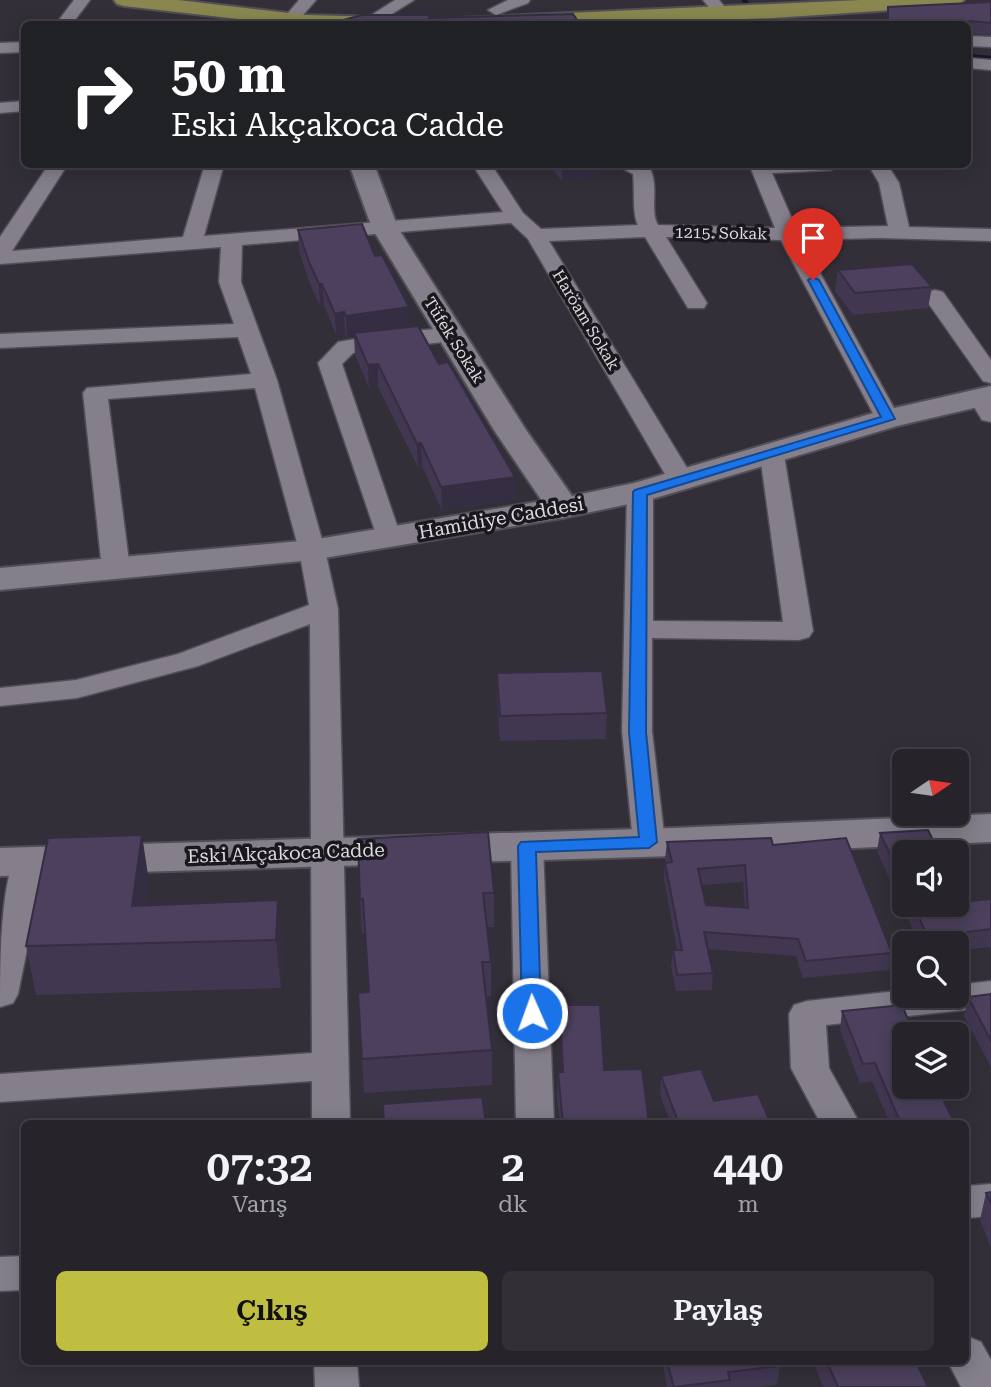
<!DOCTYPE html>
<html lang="tr">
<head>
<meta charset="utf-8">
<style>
  :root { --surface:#26232b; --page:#322f37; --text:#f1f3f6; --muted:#a4a4a9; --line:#424047; --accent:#c0be41 }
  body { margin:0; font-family:"Roboto Serif",serif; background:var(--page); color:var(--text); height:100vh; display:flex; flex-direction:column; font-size:26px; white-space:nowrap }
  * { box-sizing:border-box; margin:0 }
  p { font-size:23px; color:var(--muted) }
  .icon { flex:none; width:38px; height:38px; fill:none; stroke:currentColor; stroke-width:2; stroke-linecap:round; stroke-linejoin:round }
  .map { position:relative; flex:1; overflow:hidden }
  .side { position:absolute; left:21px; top:1120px; width:948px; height:245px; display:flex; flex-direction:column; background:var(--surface); border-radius:10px; box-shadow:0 4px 18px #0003,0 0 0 2px var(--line) }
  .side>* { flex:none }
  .top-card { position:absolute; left:21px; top:21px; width:950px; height:147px; border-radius:10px; box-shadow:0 4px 18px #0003,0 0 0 2px var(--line); background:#202124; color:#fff; overflow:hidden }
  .needle { width:46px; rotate:77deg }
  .tools { position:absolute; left:892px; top:749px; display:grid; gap:14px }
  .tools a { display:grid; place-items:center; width:77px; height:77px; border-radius:10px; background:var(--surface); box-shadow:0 4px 18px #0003,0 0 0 2px var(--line); font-size:35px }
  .pin { position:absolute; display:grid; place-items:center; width:60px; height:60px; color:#fff; margin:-72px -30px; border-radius:50% 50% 50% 0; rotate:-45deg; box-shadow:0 0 7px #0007 }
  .pin .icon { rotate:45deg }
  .me { position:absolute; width:77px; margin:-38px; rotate:358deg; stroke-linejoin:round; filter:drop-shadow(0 0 5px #0008) }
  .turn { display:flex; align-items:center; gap:24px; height:147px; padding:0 35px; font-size:32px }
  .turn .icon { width:91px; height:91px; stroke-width:2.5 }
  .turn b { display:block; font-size:49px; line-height:60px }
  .eta { display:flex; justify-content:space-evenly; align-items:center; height:119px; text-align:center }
  .eta b { font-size:42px; font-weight:600; line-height:49px }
  .cta { display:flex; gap:14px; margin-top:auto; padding:14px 35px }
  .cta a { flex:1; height:80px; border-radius:10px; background:var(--accent); color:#111; font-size:28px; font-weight:600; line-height:80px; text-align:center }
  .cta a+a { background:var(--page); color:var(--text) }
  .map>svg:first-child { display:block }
</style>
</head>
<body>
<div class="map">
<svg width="991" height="1387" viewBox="0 0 991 1387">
  <rect width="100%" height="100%" fill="#332f39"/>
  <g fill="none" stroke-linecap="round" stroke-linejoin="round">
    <g stroke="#1d112b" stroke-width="4.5">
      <polyline points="744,0 765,24"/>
      <polyline points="968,56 991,58"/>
    </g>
    <g stroke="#514e56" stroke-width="3">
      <g id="street">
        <polygon points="74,0 90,0 72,24 56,24"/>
        <polygon points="299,0 316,0 297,22 285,22 283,19"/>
        <polygon points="395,0 414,0 376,24 359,23"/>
        <polygon points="508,0 530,0 528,3 496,15 488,10"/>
        <polygon points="703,0 719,0 739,24 723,24"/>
        <polygon points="968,36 991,37 991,47 968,46"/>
        <polygon points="24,42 24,52 0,53 0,43"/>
        <polygon points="968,58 991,60 991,70 968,68"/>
        <polygon points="24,101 24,111 0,113 0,103"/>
        <path d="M49,164H68L12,251L183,237L205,164H224L204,236L503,212L472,164H491L523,213L541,229L638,225C632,214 635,189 633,174L614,164L649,167C660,185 649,210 658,225L775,228L749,164H840L831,170L772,173L796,228L888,226L879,183L868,164H887L899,183L909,227L991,229V241L879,238L802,240L900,419L897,424L888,426L879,424L876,419L781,240L666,237L707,303L704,308H688L645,237L549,241L695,481L691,486L682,489L673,486L669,481L528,239L511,223L242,245L241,282L277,380L325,550L338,609L350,1124H312V1081L0,1102V1074L312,1053L310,624L198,666L77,698L0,706V688L76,680L178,654L309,605L299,550L255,388L108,399L130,569L126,575L116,577L106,575L102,569L83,393L87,388L251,374L238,337L0,348V334L234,324L219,282L221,247L0,264V237Z"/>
        <polygon points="935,290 943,292 991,360 991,383 983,381 924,297 927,292"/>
        <polygon points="451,328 459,330 462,335 459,340 353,353 342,364 401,537 397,543 388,545 379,543 318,363 338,342 396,332"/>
        <polygon points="980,390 991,396 991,422 982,420 968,397 972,392"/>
        <polygon points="772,448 781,450 784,455 813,631 809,637 799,640 652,638 652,731 665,842 661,850 649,853 637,850 633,842 622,731 627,492 631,487 640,484 649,487 653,492 653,621 783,622 760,455 763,450"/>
        <polygon points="527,835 539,838 543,846 554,1124 516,1124 511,846 515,838"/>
        <path d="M28,850L40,853L45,861L18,994L13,1003L0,1007C0,964 0,890 16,853Z"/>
        <polygon points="991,981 991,1007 826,1025 829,1068 860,1124 821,1124 791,1068 789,1014 794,1005 807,1001 905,990 905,996 957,996 957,985"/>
        <polygon points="991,1184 991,1216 966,1218 966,1186"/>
        <polygon points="24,1256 24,1290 0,1291 0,1257"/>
        <polygon points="966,1336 981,1342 991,1360 991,1387 961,1387 948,1362 966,1362"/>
        <polygon points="314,1362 357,1362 359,1387 315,1387"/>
      </g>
    </g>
    <g stroke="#514e56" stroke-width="4">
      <g id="secondary">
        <polygon points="349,164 374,164 398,228 526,430 572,496 634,483 877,412 991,386 991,404 897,426 652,499 563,518 312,560 0,590 0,568 312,540 542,501 494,430 372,228"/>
        <polygon points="991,814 991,842 674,856 0,876 0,848 674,828"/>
      </g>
    </g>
    <g stroke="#514e56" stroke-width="4">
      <g id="primary">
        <polygon points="114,0 178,0 306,15 424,18 431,20 435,24 282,24 124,6 117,4"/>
        <polygon points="860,0 964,0 961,4 954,6 773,18 611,24 448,24 452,20 459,18"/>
      </g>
    </g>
    <use href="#street" fill="#847f8b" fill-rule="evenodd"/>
    <use href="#secondary" fill="#847f8b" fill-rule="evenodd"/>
    <use href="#primary" fill="#89874f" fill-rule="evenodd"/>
  </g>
  <g fill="#413751" fill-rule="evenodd">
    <polygon points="991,2 991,35 968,34 968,24 887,24 888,7"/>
    <polygon points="549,164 597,164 596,177 562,181"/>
    <polygon points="298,230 375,256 410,327 439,364 515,477 515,500 442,511 422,466 418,467 378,387 369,388 355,355 354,337 347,338 345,334 336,335 324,305 320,306 310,284 299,251"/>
    <polygon points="838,270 932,287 928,308 853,315 835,291"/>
    <polygon points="497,673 607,713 606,739 500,741 497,698"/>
    <polygon points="880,833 905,852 905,905 957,905 961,902 991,899 991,950 990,947 957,951 957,943 919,943 877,851"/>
    <path d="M667,842L773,845L892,953L889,970L803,978L796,956L708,949L713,973L712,990L676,991L671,967L673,950H677L664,879L665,863L666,862L665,859ZM743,882L745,908L706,905L702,885Z"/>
    <polygon points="149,882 146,905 278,900 282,948 281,988 36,995 26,946"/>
    <polygon points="494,893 494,927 487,927 491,962 491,996 486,997 492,1050 492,1085 364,1093 358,993 369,992 365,933 362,934 360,900"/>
    <polygon points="991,994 991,1067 964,1016 968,997"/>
    <polygon points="560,1005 604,1070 649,1124 560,1124 557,1097 558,1072 562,1072 560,1030"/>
    <polygon points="842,1011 905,1034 955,1124 890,1124 872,1081 860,1083 840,1030"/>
    <polygon points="661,1076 714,1101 771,1124 671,1124 660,1095"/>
    <polygon points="991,1192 991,1247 980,1220 986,1193"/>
    <polygon points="663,1362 779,1362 780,1366 777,1385 759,1387 667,1387 663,1367"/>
    <polygon points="813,1362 916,1362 928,1387 823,1387"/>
  </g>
  <g fill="#352d42">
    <polygon points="970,21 968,33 968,34 968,24 962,24"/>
    <polygon points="562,164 597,164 596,177 562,181"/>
    <polygon points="319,284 322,284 324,305 320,306"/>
    <polygon points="409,307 410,328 354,333 354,337 347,338 346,316"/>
    <polygon points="344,312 345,334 336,335 335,314"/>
    <polygon points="378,364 378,387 369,388 368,365"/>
    <polygon points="421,443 422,466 418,467 417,444"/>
    <polygon points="515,477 515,500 442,511 441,487"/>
    <polygon points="142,835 149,882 141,943 132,906"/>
    <polygon points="278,900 282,948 281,988 276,940"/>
  </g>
  <g fill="#4c405e" stroke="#352d42" stroke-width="2" fill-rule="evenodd">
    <polygon points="991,2 991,23 970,21 962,24 953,24 888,21 888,7"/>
    <polygon points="573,14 580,24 332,24 332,23 362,15 430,15 429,18"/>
    <polygon points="362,224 375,256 382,255 409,307 346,316 344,312 335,314 322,284 319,284 309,262 298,230"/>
    <polygon points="912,264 932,287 855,293 838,270"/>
    <polygon points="418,326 439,364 448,362 515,477 441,487 421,443 417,444 378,364 368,365 354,333"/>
    <polygon points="602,671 607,713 500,716 497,673"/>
    <polygon points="928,830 939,852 905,852 905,887 880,833"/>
    <polygon points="488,832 494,893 483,893 491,962 482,962 492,1050 362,1059 358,993 369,992 363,899 360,900 358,839"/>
    <polygon points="142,835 132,906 278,900 276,940 26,946 48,838"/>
    <path d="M771,838L773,845L846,838L892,953L806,961L798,939L704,932L713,973L677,975L673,950H682L665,863L672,862L667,842ZM745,865L748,908L706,905L698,869Z"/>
    <polygon points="957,894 961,902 991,899 991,929 928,937 913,905 957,905"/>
    <polygon points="991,994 991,1041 968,997"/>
    <polygon points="560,1005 600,1005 604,1070 642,1069 649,1124 563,1124 558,1072 563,1072"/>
    <polygon points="902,1005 914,1034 905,1034 905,1087 937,1087 955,1124 901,1124 875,1063 863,1064 842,1011"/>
    <polygon points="701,1069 714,1101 758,1094 771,1124 679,1124 661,1076"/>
    <polygon points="482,1097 486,1124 384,1124 383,1104"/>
    <polygon points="991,1192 991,1204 986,1193"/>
    <polygon points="667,1362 779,1362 780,1366 728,1372 730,1380 674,1387"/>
    <polygon points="827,1362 916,1362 928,1387 838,1387"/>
  </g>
  <polygon fill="#1a73e8" stroke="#114b97" stroke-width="2" points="813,277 819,280 895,419 647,495 646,732 657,842 649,848 536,852 541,1013 539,1018 525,1018 522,1013 518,846 521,842 639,837 629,732 633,492 635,490 881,417 808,280"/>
  <g text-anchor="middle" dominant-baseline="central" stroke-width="7" stroke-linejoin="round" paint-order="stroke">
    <g font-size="16" fill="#dddae0" stroke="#1a181d">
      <text transform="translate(721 233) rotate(1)">1215. Sokak</text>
      <text transform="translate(586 320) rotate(59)">Haröam Sokak</text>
      <text transform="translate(454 340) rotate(58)">Tüfek Sokak</text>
    </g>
    <g font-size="19" fill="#dddae0" stroke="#1a181d">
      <text transform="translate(501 518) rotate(-10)">Hamidiye Caddesi</text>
      <text transform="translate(286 853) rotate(-2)">Eski Akçakoca Cadde</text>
    </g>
  </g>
</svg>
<div class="tools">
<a><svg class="needle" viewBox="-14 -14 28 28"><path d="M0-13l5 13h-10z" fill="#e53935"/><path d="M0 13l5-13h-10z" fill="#a4a4a9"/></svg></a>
<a><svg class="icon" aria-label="sound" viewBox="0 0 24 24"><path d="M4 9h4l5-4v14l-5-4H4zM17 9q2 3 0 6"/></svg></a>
<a><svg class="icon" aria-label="search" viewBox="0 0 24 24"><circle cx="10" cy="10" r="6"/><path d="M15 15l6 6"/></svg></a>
<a><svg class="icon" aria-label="layers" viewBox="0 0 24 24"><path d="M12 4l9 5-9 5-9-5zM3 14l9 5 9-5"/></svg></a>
</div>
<div class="pin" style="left:813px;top:280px;background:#d93025"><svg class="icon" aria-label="arrive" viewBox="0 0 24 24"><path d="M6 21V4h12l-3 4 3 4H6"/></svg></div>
<svg class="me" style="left:532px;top:1013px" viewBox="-20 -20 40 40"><circle r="17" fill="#1a73e8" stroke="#fff" stroke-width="3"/><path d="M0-11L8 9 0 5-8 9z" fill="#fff"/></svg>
<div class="top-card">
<div class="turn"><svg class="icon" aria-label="right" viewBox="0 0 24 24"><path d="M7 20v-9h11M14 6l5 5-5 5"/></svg><div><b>50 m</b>Eski Akçakoca Cadde</div></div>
</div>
<section class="side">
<div class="eta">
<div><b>07:32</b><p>Varış</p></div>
<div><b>2</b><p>dk</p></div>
<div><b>440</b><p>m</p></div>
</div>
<div class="cta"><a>Çıkış</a><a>Paylaş</a></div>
</section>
</div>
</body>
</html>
